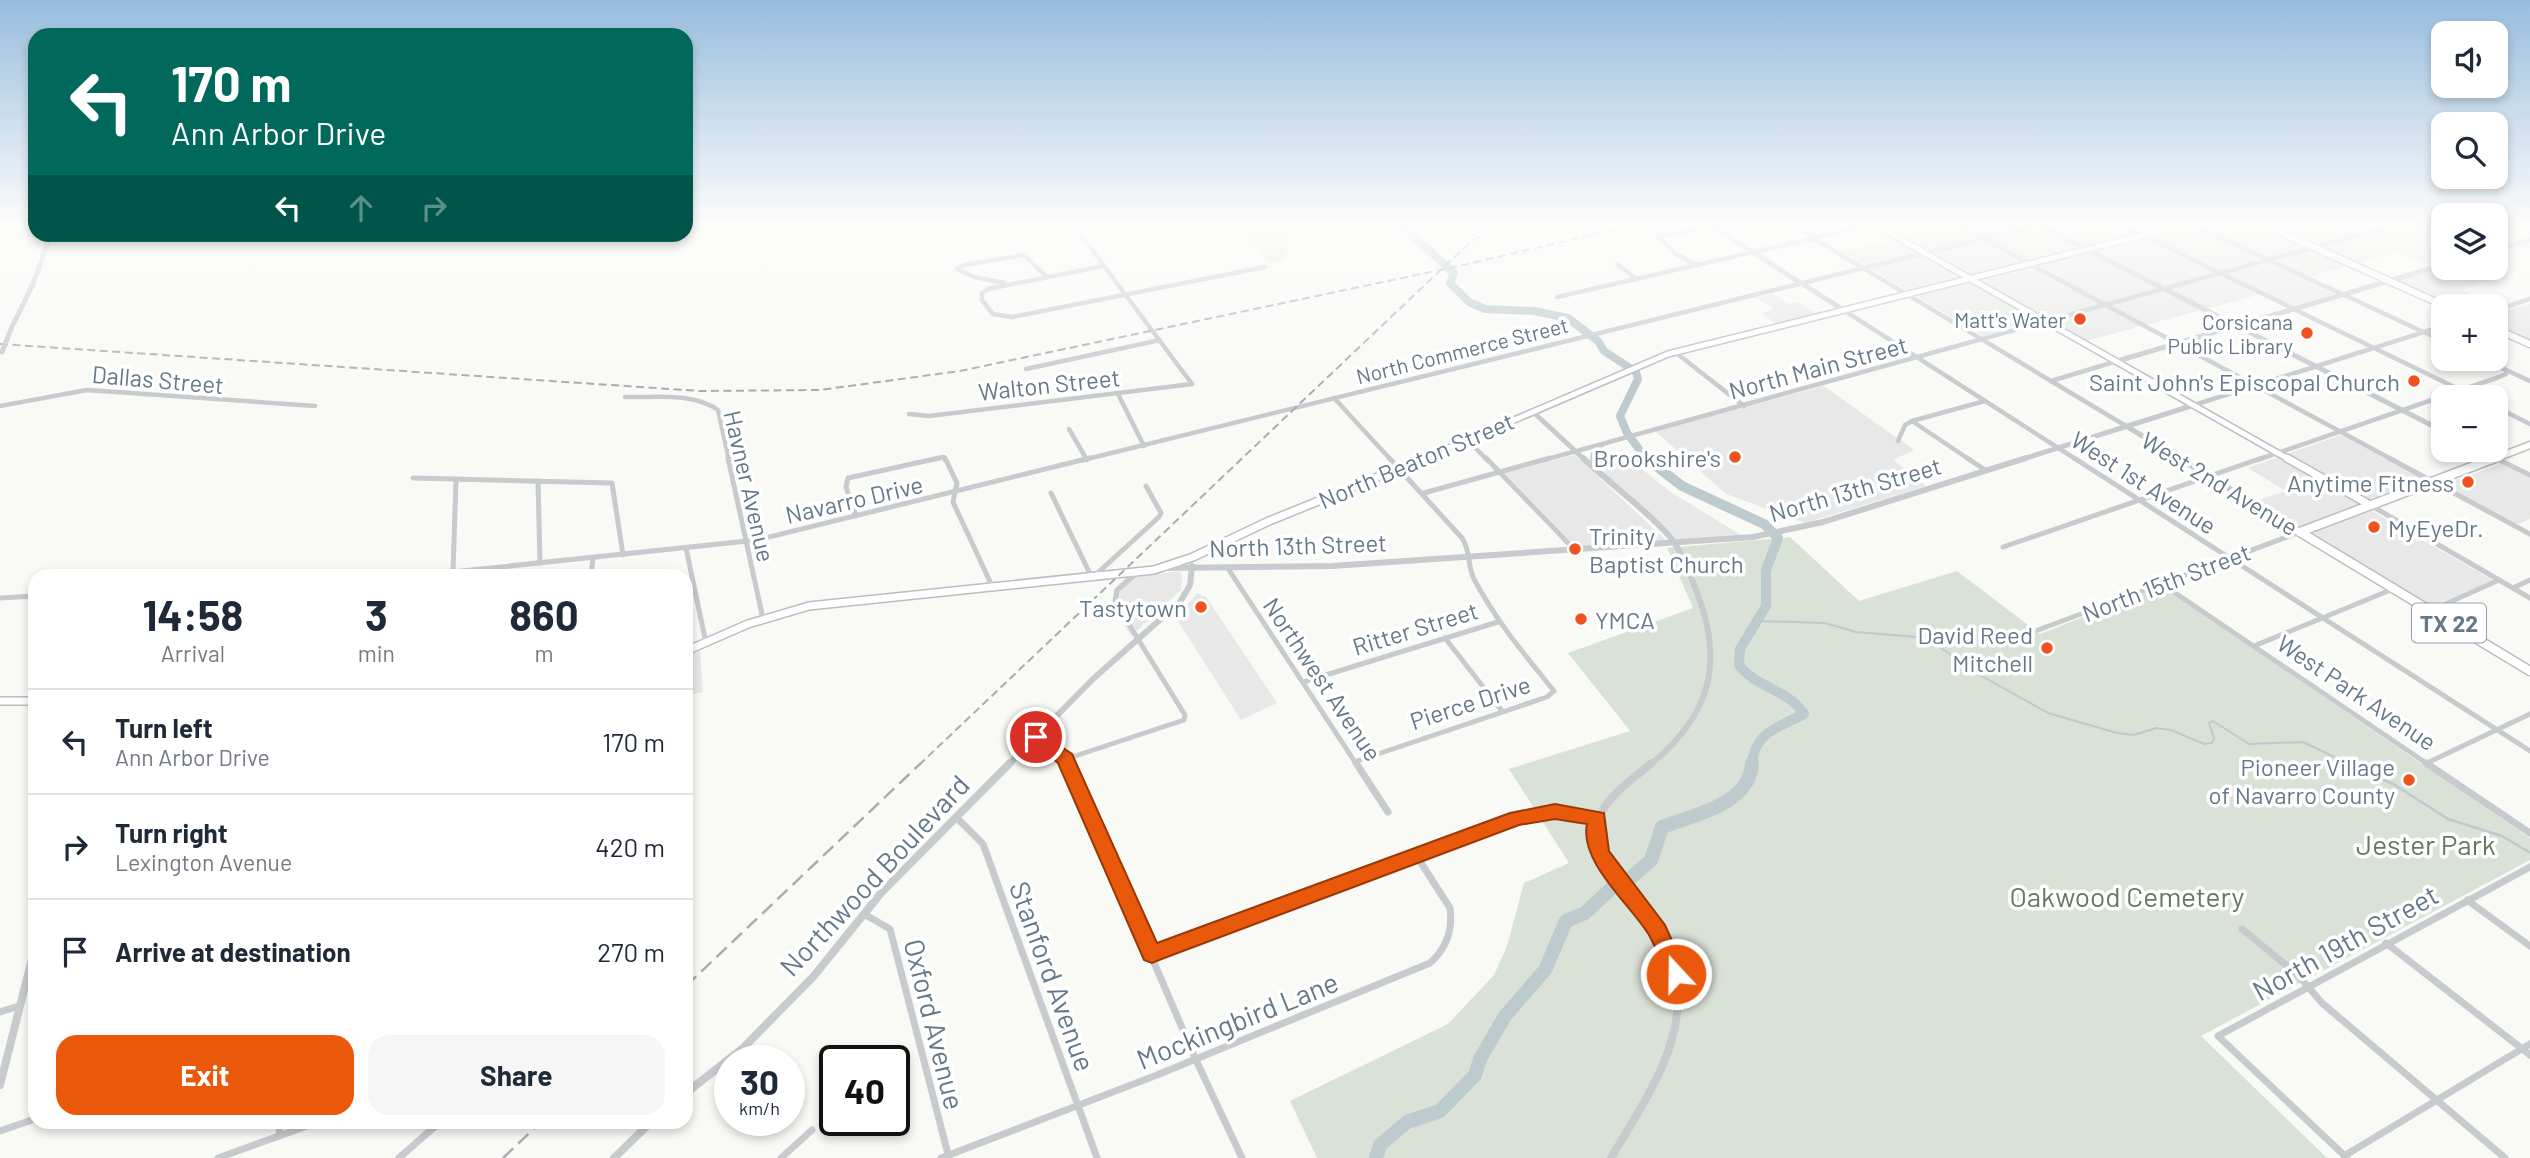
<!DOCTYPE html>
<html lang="en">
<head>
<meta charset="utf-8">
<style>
  :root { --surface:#fff; --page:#f6f6f7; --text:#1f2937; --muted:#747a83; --line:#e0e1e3; --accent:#ea580c }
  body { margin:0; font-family:Barlow,sans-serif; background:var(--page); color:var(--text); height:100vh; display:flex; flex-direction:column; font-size:26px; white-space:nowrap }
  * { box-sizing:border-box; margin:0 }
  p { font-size:23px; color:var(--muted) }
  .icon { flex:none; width:38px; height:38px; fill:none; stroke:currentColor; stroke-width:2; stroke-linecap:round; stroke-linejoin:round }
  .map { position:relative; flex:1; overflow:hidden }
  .side { position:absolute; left:28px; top:569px; width:665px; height:560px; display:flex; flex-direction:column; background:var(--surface); border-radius:21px; box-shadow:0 4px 10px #0003 }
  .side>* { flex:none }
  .hud { position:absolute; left:28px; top:28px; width:665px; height:214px; border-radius:21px; box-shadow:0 4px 10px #0003; background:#00695c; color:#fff; overflow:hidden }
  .controls { position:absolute; left:2431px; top:21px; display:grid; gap:14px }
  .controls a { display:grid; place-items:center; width:77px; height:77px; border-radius:14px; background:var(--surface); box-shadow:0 4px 10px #0003; font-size:35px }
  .speed { position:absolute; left:714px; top:1045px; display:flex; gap:14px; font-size:35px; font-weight:700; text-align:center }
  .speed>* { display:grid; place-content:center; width:91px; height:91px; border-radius:50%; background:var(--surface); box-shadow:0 4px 10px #0003; line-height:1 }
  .speed small { font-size:18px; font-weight:400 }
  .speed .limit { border:4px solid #111; border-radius:10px; background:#fff; color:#111 }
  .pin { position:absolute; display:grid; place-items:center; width:60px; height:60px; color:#fff; margin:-30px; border:4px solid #fff; border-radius:50%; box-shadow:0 2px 7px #0007 }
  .me { position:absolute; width:77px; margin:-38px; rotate:339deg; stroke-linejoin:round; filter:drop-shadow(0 0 5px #0008) }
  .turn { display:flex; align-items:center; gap:24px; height:147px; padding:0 28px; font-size:32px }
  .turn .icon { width:91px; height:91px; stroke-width:2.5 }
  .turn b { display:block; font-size:49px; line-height:60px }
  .lanes { display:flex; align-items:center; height:66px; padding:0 28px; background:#0003; justify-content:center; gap:35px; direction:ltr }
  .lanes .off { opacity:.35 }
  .eta { display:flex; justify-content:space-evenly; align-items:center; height:119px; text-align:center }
  .eta b { font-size:42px; font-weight:700; line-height:49px }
  .primary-button { display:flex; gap:14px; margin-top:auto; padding:14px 28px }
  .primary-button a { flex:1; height:80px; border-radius:21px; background:var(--accent); color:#fff; font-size:28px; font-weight:700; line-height:80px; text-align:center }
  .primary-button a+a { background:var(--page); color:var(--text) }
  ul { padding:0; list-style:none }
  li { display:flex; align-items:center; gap:21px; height:105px; padding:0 28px; border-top:2px solid var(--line) }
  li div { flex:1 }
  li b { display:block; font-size:26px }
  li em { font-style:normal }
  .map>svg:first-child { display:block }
</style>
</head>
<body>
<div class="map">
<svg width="2530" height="1158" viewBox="0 0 2530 1158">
  <rect width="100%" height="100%" fill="#f9f9f6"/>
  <g fill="#e7e8e7">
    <polygon points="1389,223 1393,231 1363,237 1355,224 1295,225 1284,260 1270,263 1233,223"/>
    <polygon points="1957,223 2330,223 2360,236 2411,223 2443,224 2443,263 2432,266 2399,252 2304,278 2334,294 2292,306 2265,293 2086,341 2044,317 1983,336 1843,252 1959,225"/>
    <polygon points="2443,268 2468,268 2493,279 2461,290 2497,307 2450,306 2393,281"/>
    <polygon points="1773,294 1788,304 1799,302 1816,314 1776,324 1762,313 1774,309 1757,298"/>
    <polygon points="2530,304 2530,342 2496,326 2496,313"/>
    <polygon points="1824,386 1914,450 1893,460 1926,486 1805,523 1726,494 1655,431"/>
    <polygon points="2341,435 2425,479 2364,501 2284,455"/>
    <polygon points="1575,455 1668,542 1575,546 1505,473"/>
    <polygon points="2278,457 2359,504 2296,528 2253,502 2286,491 2248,468"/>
    <polygon points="1630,459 1669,491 1741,535 1675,541 1602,474 1610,466"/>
    <polygon points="2502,464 2530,478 2530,519 2516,525 2441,485"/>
    <polygon points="2372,511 2494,581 2430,607 2309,535"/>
    <polygon points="1172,572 1180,572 1182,576 1181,590 1131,636 1112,604 1116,588 1126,578"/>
    <polygon points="1197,593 1206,597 1277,703 1241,720 1176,618"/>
    <polygon points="700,651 703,692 686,696 686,656"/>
  </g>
  <polygon fill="#dae1d7" points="1790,537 1859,601 1957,571 2040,634 2162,586 2530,838 2530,860 2201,1036 2327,1158 1317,1158 1290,1101 1448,1024 1494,975 1507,946 1524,883 1569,863 1509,769 1630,731 1568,653 1693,608 1667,548"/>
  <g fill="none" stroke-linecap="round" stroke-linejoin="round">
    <polyline stroke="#bdcace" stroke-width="2" points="1757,621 1825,623 1856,632 1917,637 1938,646 1980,675 2048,713 2117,733 2134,735 2156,728 2171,730 2204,744 2212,743 2214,738 2209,723 2213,721 2249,744 2303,742 2351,765"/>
    <polyline stroke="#bdcace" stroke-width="2.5" points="2348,763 2395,785 2448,819 2502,836 2529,852"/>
    <polyline stroke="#bdcace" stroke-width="8" points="1399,223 1454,273 1450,283 1469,302 1485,309 1534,311 1568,318 1598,341 1604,351 1636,372 1638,379 1620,416 1627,433 1647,460"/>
    <path stroke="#bdcace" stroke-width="10" d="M1646,458L1682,486L1764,524L1778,538L1766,570V606L1740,649L1739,665C1756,688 1788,689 1804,714C1778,728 1754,732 1752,765"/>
    <g stroke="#bdcace" stroke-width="14">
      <path d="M1627,881L1651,860L1662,827C1693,815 1750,805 1752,763"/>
      <polyline points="1376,1158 1380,1145 1407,1122 1440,1111 1475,1075 1480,1059 1505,1016 1545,970 1566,921 1585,913 1615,885"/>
    </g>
    <g stroke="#b9bec3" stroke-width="8">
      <g id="secondary-far1">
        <polyline points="1872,223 2290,460"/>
        <polyline points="1421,460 1668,354 2193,223"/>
      </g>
    </g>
    <g stroke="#b9bec3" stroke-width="10">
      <g id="secondary">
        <polyline points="2287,458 2370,505"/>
        <polyline points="686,651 748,624 809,606 1154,570 1193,557 1269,521 1425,458"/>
        <polyline points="0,701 35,701"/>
      </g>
    </g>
    <g stroke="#babec2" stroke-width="9">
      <g id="primary-far1">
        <polyline points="2260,223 2445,306"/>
        <polyline points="2496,329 2530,344"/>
        <polyline points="2491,460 2530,445"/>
      </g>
    </g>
    <g stroke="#babec2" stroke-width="11">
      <g id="primary">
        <polyline points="2300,532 2530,671"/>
        <polyline points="2300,532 2495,458"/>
      </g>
    </g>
    <g stroke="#c7cbce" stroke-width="4.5">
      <polyline points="1788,223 2126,426"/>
      <polyline points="1954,223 2393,460"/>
      <polyline points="2117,223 2475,397"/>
      <polyline points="2189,223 2443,341"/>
      <polyline points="1617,264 1636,279"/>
      <polyline points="1696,265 1675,253 1658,237 1711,226"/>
      <polyline points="1104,266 988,289 982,293 982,300 993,314 1012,317 1265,267"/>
      <polyline points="1005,283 974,277 957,269 964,265 1024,255 1047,277"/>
      <polyline points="1557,297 1880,223"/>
      <polyline points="2496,310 2530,299"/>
      <polyline points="1845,311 2077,460"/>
      <polyline points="1675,352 1744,406"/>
      <polyline points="2482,359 2530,381"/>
      <polyline points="1026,369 1160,340"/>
      <polyline points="2051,381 2114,362"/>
      <polyline points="1118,394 1144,446"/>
      <path d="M625,397C655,398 692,392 718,410L729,460"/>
      <polyline points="1335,399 1391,460"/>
      <polyline points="0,406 87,390 315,406"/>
      <polyline points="2191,406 2443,326"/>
      <polyline points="2496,407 2530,424"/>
      <polyline points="909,414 929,416 1192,384 1072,223"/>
      <polyline points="1912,421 1970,460"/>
      <polyline points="1069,429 1087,460"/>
      <polyline points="1467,439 1487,460"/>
      <polyline points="1898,441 1905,425 1912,421 1985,401"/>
      <polyline points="2495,458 2499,460"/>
      <polyline points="931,460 944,457 945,460"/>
      <polyline points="1083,460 2047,223"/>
      <polyline points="1544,460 2402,223"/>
      <polyline points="1593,460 1593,454 1602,445"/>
      <polyline points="2257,460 2499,377 2506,374 2506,370"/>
    </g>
    <g stroke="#c7cbce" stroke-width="5">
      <polyline points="728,458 763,619"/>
      <polyline points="945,458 957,483 953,502 993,588"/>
      <polyline points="1486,458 1574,549"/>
      <polyline points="1593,458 1594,469"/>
      <polyline points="1967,458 1985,470"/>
      <polyline points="2074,458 2530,751"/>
      <polyline points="2389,458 2530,534"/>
      <polyline points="2495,458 2530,475"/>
      <polyline points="413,478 612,483 623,555"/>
      <polyline points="538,481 540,563"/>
      <polyline points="1051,493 1092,578 1159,517 1161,513 1146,486"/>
      <polyline points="1424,493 1550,458"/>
      <polyline points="2370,505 2530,598"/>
      <polyline points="856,516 846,487 848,478 939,458"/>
      <polyline points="2003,547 2262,458"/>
      <polyline points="686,548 706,643"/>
      <polyline points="1227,567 1357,765"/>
      <polyline points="453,572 456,480"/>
      <polyline points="414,576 757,540 1090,458"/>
      <polyline points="591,576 593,558"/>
      <polyline points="2162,584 2429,765"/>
      <polyline points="2513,588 2530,580"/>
      <polyline points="0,598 35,596"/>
      <polyline points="2430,611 2499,580"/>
      <polyline points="2038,630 2300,532"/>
      <polyline points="1445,638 1502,711"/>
      <polyline points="2254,646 2393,589"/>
      <polyline points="1303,682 1498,622"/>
      <polyline points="1036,737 1066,759 1069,765"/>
      <polyline points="1066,759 1184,720 1185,715 1115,602 1117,590 1137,573"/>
      <path d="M1357,761L1547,697L1554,691C1525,655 1496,621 1474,579C1467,566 1471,551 1462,538L1389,458"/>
      <polyline points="2427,763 2530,714"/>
    </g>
    <g stroke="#c7cbce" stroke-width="7">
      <polyline points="1068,763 1196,1060 1242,1158"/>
      <polyline points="1356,763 1388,812"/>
      <polyline points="2426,763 2530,833"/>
      <polyline points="956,817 983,844 1097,1158"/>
      <polyline points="2467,900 2530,946"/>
      <polyline points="864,914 890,929 949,1158"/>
      <polyline points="2242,929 2298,975 2322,1003 2505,1158"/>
      <polyline points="2386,943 2530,1055"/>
      <polyline points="1152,954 1517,818 1555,812 1598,818"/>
      <polyline points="0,1012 19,1006"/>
      <polyline points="0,1131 35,1119"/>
      <polyline points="279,1136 280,1122"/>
      <polyline points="2344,1156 2530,1044"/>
      <polyline points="218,1158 318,1122"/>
      <polyline points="399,1158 440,1122"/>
      <polyline points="781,1158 812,1130"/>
      <path d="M941,1158L1157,1075L1430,963C1447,948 1453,930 1450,908L1416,855"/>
      <polyline points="2347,1158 2218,1036 2530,867"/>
    </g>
    <g stroke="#c7cbce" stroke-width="5">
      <polyline points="1707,223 1845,311"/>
      <polyline points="2035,223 2443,431"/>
      <polyline points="2496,250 2530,240"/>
      <polyline points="11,329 33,284 51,234"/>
      <polyline points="2114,362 2443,265"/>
      <polyline points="1532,411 1585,460"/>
      <polyline points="2126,426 2182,460"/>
      <polyline points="2480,450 2495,458"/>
      <polyline points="2020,460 2191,406"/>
    </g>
    <g stroke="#c7cbce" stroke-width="6">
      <path d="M1583,458C1608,482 1649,512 1670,537C1682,552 1689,572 1696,590C1725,662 1711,715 1650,765"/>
      <polyline points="2179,458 2300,532"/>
      <polyline points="1165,568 1332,566 1753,537 1823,522 2026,458"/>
      <polyline points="1008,765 1094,678 1180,602 1190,585 1192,566"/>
    </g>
    <g stroke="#c7cbce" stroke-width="8">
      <polyline points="0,1085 35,947"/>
      <polyline points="686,1093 742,1049 813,977 881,893 1010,763"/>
      <polyline points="614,1158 651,1122"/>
      <path d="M1611,1158C1640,1108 1680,1054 1678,993C1677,971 1668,947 1656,928C1638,900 1585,856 1598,820C1607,796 1632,779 1652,763"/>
    </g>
    <use href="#secondary-far1" stroke="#fff" stroke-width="5"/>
    <use href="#secondary" stroke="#fff" stroke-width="7"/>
    <use href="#primary-far1" stroke="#fff" stroke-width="6"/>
    <use href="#primary" stroke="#fff" stroke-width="8"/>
    <g stroke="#a7adb3" stroke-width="2" stroke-dasharray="8 4.5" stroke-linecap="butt">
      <polyline points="0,344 700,391 820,390 960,371 1459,266 1643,223"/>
      <polyline points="919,765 1449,262 1471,242 1501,223"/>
    </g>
    <g stroke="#a7adb3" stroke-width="2.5" stroke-dasharray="14 7" stroke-linecap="butt">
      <polyline points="686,986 921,763"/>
      <polyline points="503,1158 541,1122"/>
    </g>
    <polyline stroke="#c7cbce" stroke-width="5" points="2,352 11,329"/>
  </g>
  <linearGradient id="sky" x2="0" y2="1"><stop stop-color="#97bdde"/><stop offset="0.58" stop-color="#fcfcfb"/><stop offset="1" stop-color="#fcfcfb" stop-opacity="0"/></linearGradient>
  <rect width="2530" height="386" fill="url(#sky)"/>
  <path fill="#ea580c" stroke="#983908" stroke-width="2" d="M1036,730L1072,754L1157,943L1510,813L1555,804L1604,813L1609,851L1665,925L1687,974L1684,980L1676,983L1669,980C1662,966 1657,949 1649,935C1630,904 1579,862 1587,824L1555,819L1519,825L1159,960L1152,963L1144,960L1058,763L1027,737Z"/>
  <g fill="#ef5120" stroke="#fff" stroke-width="2.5">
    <circle cx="2080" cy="319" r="7"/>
    <circle cx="2307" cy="333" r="7"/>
    <circle cx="2414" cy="381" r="7"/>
    <circle cx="1735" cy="457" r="7"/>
    <circle cx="2468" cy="482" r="7"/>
    <circle cx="2374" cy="527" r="7"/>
    <circle cx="1575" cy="549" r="7"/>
    <circle cx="1201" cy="607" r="7"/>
    <circle cx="1581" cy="619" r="7"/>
    <circle cx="2047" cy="648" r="7"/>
    <circle cx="2409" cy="780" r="7"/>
  </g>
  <g text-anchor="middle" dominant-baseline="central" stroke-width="7" stroke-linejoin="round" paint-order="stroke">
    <g font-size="21" fill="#667989" stroke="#fff" text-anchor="end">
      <text x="2066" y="319">Matt's Water</text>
      <text x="2293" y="321">Corsicana<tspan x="2293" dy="24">Public Library</tspan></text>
    </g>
    <g font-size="21" fill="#667989" stroke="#fff">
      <text transform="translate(1462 350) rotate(-14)">North Commerce Street</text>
    </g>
    <rect fill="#fff" stroke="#94a1ac" stroke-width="2" x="2412" y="603.5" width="74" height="39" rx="5"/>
    <g font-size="23" font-weight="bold" fill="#667989">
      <text x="2449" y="623">TX 22</text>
    </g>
    <g font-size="24" fill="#667989" stroke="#fff">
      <text transform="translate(1818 367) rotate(-15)">North Main Street</text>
      <text transform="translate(158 379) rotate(5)">Dallas Street</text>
      <text transform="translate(1049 384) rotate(-6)">Walton Street</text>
      <text transform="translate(1416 460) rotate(-23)">North Beaton Street</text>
      <text transform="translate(2144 482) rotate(33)">West 1st Avenue</text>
      <text transform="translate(2220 483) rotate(31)">West 2nd Avenue</text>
      <text transform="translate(750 486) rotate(77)">Havner Avenue</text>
      <text transform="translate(1855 489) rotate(-16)">North 13th Street</text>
      <text transform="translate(854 499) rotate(-13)">Navarro Drive</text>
      <text transform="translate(1298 545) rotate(-2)">North 13th Street</text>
      <text transform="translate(2166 582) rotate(-21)">North 15th Street</text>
      <text transform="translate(1415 628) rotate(-17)">Ritter Street</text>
      <text transform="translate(1323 679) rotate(56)">Northwest Avenue</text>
      <text transform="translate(2357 692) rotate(34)">West Park Avenue</text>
      <text transform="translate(1470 702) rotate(-18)">Pierce Drive</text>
    </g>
    <g font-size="24" fill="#667989" stroke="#fff" text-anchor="end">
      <text x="2400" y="381">Saint John's Episcopal Church</text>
      <text x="1721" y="457">Brookshire's</text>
      <text x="2454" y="482">Anytime Fitness</text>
      <text x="2388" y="527" text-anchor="start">MyEyeDr.</text>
      <text x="1589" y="535" text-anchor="start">Trinity<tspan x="1589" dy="28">Baptist Church</tspan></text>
      <text x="1187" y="607">Tastytown</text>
      <text x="1595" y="619" text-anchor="start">YMCA</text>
      <text x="2033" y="634">David Reed<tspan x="2033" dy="28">Mitchell</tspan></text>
      <text x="2395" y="766">Pioneer Village<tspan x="2395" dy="28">of Navarro County</tspan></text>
    </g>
    <g font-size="28" fill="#667a61" stroke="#fff">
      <text x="2426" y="844">Jester Park</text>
      <text x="2127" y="896">Oakwood Cemetery</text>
    </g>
    <g font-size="28" fill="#667989" stroke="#fff">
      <text transform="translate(874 875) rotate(-47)">Northwood Boulevard</text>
      <text transform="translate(2345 942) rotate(-29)">North 19th Street</text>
      <text transform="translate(1053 976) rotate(70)">Stanford Avenue</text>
      <text transform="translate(1237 1020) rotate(-22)">Mockingbird Lane</text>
      <text transform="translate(935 1024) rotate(76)">Oxford Avenue</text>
    </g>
  </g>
</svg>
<div class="controls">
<a><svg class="icon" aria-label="sound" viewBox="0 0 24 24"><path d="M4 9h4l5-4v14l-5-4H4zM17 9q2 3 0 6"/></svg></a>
<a><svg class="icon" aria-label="search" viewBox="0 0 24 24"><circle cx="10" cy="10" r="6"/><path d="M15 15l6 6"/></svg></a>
<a><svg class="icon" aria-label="layers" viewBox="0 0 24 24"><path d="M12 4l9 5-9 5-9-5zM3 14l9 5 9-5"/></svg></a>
<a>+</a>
<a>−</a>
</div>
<div class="speed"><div>30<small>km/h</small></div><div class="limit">40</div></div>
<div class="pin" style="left:1036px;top:737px;background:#d93025"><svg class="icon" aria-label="arrive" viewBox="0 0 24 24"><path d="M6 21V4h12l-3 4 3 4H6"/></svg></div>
<svg class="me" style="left:1676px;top:974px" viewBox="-20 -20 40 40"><circle r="17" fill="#ea580c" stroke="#fff" stroke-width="3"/><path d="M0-11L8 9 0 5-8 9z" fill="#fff"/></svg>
<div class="hud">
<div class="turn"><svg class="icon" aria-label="left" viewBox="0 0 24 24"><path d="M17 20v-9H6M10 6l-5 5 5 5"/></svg><div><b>170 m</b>Ann Arbor Drive</div></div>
<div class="lanes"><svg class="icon" aria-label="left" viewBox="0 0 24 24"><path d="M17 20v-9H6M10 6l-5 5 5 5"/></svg><svg class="icon off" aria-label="ahead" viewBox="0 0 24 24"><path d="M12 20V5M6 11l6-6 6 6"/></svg><svg class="icon off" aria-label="right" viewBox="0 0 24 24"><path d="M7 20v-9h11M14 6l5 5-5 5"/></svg></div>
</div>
<section class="side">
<div class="eta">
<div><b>14:58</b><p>Arrival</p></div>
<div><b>3</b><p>min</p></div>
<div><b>860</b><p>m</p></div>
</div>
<ul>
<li><svg class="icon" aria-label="left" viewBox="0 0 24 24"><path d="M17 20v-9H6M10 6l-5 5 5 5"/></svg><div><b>Turn left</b><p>Ann Arbor Drive</p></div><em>170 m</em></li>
<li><svg class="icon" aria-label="right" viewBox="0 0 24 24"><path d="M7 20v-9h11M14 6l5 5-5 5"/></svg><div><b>Turn right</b><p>Lexington Avenue</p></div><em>420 m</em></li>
<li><svg class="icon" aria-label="arrive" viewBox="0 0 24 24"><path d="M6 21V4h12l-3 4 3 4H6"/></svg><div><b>Arrive at destination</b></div><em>270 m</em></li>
</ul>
<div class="primary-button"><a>Exit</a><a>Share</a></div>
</section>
</div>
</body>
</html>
